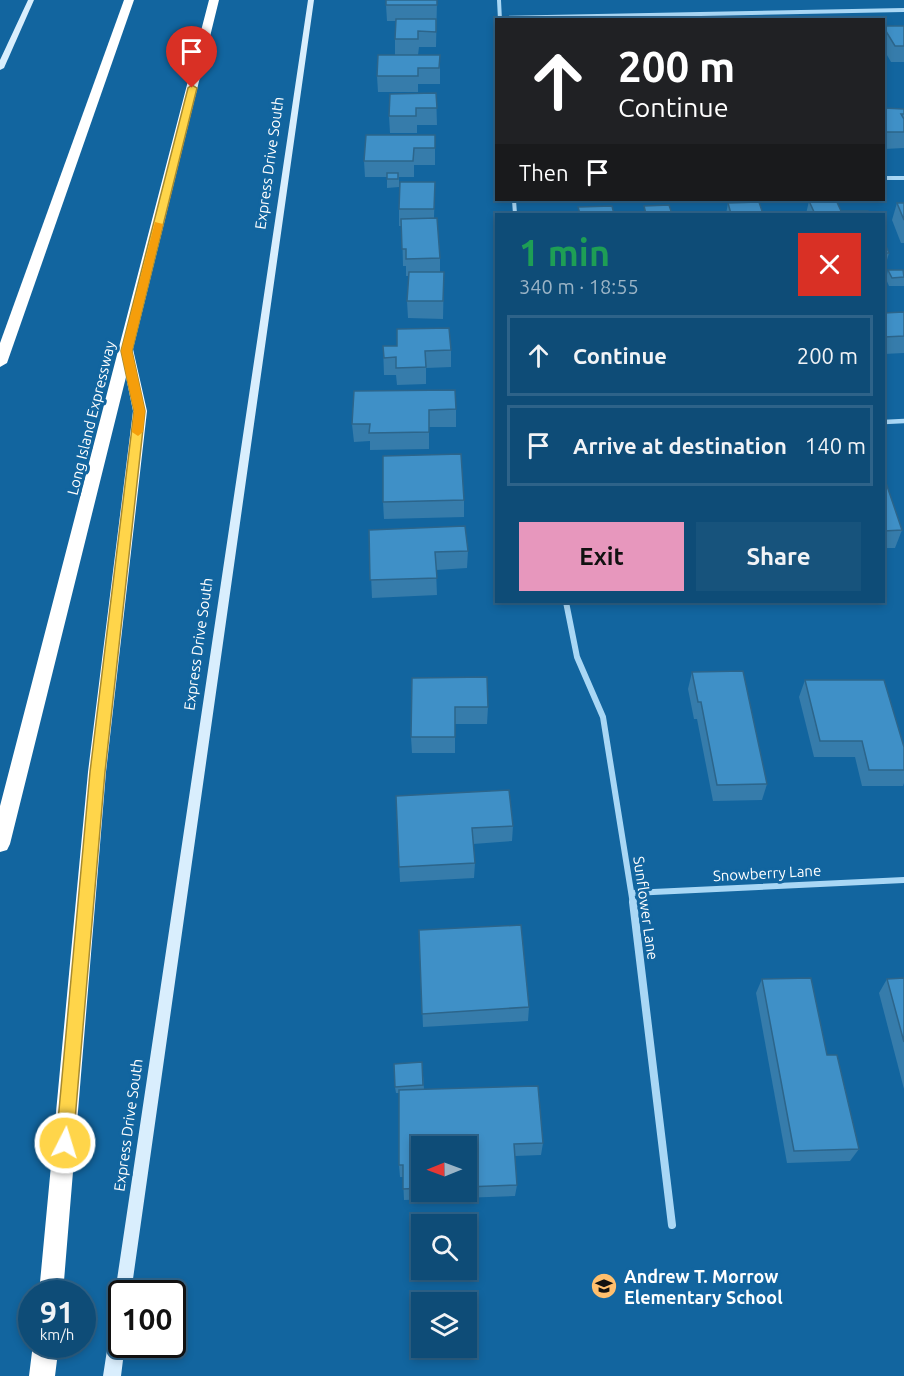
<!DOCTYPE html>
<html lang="en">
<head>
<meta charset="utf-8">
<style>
  :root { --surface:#0e4c77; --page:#17537c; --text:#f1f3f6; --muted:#9bb4c6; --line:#2e6389; --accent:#e797bd }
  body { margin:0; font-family:Ubuntu,sans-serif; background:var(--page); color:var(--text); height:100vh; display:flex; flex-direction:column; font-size:22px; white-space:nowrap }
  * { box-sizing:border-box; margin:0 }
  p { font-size:20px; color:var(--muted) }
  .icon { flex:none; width:33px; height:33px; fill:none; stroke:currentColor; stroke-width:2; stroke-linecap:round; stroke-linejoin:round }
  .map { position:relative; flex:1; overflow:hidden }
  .sheet { position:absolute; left:495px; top:213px; width:390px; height:390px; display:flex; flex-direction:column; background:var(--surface); border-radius:0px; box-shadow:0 3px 9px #0003,0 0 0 2px var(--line) }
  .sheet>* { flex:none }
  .hud { position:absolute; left:495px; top:18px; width:390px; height:183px; border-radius:0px; box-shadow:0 3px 9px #0003,0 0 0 2px var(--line); background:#202124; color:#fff; overflow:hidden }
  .needle { width:39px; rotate:269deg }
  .controls { position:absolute; left:411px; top:1136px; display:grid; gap:12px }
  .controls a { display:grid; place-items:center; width:66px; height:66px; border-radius:0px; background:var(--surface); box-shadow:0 3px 9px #0003,0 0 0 2px var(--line); font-size:30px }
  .speed { position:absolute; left:18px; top:1280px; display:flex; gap:12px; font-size:30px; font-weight:700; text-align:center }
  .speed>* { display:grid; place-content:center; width:78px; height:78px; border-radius:50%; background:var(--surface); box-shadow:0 3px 9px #0003,0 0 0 2px var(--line); line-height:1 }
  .speed small { font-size:15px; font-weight:400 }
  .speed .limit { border:3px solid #111; border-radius:9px; background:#fff; color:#111 }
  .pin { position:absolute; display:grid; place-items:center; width:51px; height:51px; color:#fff; margin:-62px -26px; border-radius:50% 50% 50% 0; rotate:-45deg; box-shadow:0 0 6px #0007 }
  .pin .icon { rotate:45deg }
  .me { position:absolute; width:66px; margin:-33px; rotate:5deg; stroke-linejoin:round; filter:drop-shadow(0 0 4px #0008) }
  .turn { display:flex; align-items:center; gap:21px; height:126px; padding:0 24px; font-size:27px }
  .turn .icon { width:78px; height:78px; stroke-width:2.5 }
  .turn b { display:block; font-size:42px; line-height:51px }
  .then { display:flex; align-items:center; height:57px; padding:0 24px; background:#0003; gap:12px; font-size:22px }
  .round { display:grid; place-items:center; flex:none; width:63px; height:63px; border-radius:0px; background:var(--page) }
  .overview { display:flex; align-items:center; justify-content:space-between; height:102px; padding:0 24px }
  h1 { font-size:36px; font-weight:600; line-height:45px; color:#1e9e55 }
  .primary-button { display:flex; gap:12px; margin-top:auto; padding:12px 24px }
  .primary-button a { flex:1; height:69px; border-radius:0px; background:var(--accent); color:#111; font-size:24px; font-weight:600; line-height:69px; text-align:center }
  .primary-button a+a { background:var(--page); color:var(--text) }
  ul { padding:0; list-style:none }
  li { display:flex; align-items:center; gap:18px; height:81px; margin:0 12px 9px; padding:0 12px; border:3px solid var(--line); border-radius:0px }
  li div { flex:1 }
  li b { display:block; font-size:22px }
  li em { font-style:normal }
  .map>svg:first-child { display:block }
</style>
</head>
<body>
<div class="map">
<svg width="904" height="1376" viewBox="0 0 904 1376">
  <rect width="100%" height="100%" fill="#12659f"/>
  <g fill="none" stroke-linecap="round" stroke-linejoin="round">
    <g stroke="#a9d7f5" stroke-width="4">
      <polyline points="499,0 500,20"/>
      <polyline points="500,18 904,10"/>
      <polyline points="884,178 904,178"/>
      <polyline points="514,200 515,214"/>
    </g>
    <polyline stroke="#a9d7f5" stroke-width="4.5" points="884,422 904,421"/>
    <g stroke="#a9d7f5" stroke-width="6">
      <polyline points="566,602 577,657 603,717 633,904"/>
      <polyline points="632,893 904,880"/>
    </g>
    <polyline stroke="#a9d7f5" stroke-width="8" points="633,902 672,1225"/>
    <g fill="#d9eefd" fill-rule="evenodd">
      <polygon points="28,0 34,0 4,68 0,70 0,60"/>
      <polygon points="308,0 314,0 131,1293 122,1293 122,1344 125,1344 121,1376 103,1376 114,1305 117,1299 115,1293"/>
    </g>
    <g fill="#fff" fill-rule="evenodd">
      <polygon points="124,0 134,0 7,363 0,367 0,343"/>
      <polygon points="209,0 219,0 133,349 147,411 106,772 63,1293 39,1293 88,772 133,411 126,377 10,844 7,850 0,852 0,806"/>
      <polygon points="33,1344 59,1344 55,1376 29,1376"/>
    </g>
  </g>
  <g fill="#367cab" fill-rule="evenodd">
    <polygon points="437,0 436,47 419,47 418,55 395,55 395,39 396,21 387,21 386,5"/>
    <polygon points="884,26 904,26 904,62 891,62 884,50"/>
    <polygon points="440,55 440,84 418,84 418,92 378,92 377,76"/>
    <polygon points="436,93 437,125 417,125 417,133 390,133 389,116"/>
    <polygon points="884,108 904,109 904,148 884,149"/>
    <polygon points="435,135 435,165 414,165 414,177 399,177 399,187 387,188 387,177 365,177 364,161"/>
    <polygon points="435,182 434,218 440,258 440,272 444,272 443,319 408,318 407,301 409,276 406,276 406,266 403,266 402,226 399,226 399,209"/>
    <polygon points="809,201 841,211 870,214 806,214"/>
    <polygon points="728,203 763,214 782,214 726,214"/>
    <polygon points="897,203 904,203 904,243 901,243 892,220"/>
    <polygon points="884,242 889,253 884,270"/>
    <polygon points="888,270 904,271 904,286 889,286 886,279"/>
    <polygon points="904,312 904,353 884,354 884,313"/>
    <polygon points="383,346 451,350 451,367 426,368 426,384 397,385 396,375 384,375"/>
    <polygon points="354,391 456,409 456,427 429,427 429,449 370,450 370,441 354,442 352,424"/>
    <polygon points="884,477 902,530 895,548 884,548"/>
    <polygon points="464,500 464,517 384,519 383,502"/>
    <polygon points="369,530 468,551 467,568 436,570 437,595 372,598"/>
    <polygon points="692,672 767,784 762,800 713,801 697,719 694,719 688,689"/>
    <polygon points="412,678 488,707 487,724 455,724 455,753 412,753 411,737"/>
    <polygon points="805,680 904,747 904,783 903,786 862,786 855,757 814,757 799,697"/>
    <polygon points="396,796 513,826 512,841 473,844 475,863 474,878 400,882"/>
    <polygon points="419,930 529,1007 528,1021 423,1027"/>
    <polygon points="904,978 904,1089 879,993 887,979"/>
    <polygon points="762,979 827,1055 859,1149 850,1161 787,1163 756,993"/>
    <path d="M422,1062L424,1089L543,1143L541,1155L515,1156L517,1185L515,1196L404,1200L403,1177H400L399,1165V1093H396L395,1087ZM422,1146H466V1191H422Z"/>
  </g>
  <g fill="#3f90c7" stroke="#2c658b" stroke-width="1.5">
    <rect x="386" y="0" width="51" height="5"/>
    <polygon points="396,19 436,19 436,32 418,31 418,39 395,39"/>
    <polygon points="884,26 904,26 904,46 895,46 884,28"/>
    <polygon points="378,55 440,55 439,68 418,68 418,76 377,76"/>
    <polygon points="436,93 437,108 416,108 416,116 389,116 390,94"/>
    <polygon points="884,108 904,109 904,114 901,114 904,119 904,132 885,132 884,129"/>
    <polygon points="366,135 435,135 435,148 414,148 413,161 364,161"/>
    <rect x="387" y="173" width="11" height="6"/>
    <polygon points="400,182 435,182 434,209 399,209"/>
    <polygon points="836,200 841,211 868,211 870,214 815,214 809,201"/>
    <polygon points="759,202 763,214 782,214 731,214 728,203"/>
    <polygon points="897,203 904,203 904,220"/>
    <polygon points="669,205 672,214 646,214 644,206"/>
    <polygon points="612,206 614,214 580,214 578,207"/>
    <polygon points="437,218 440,258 406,259 406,249 402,249 401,219"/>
    <polygon points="884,242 889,253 884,253"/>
    <polygon points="888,270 903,270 904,277 892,278"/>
    <polygon points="409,272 444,272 443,301 407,301"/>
    <polygon points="904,312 904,336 884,337 884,313"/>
    <polygon points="449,328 451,350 425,351 426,367 396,368 396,357 384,358 383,346 397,346 397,329"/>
    <polygon points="455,390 456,409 429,410 429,432 369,433 370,424 352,424 354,391"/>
    <polygon points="461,454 464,500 383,502 383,456"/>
    <polygon points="884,477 902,530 884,531"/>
    <polygon points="465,526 468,551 435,552 437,578 370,580 369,530"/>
    <polygon points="743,671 767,784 717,785 701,702 698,702 692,672"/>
    <polygon points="487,677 488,707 455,707 455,737 411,737 412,678"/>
    <polygon points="805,680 884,680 904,747 904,770 869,770 862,741 820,741"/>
    <polygon points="509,790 513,826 472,828 475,863 399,867 396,796"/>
    <polygon points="521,925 529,1007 422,1014 419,930"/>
    <polygon points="811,978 827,1055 837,1055 859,1149 794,1151 762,979"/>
    <polygon points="904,978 904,1042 887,979"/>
    <polygon points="422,1062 423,1085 395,1087 394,1064"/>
    <polygon points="538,1086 543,1143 514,1144 517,1185 466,1187 466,1146 422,1146 422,1188 403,1189 403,1165 399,1165 399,1090"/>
  </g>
  <polygon fill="#ffd54a" stroke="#a68a30" stroke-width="1.5" points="192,85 197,88 132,351 145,411 105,772 73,1143 71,1149 65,1152 58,1149 56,1143 90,772 134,411 121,351 188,88"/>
  <polygon fill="#f59e0b" points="155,222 163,224 132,351 145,411 143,432 138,436 132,432 134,411 121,351"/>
  <defs>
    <g id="school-disc" transform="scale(1.35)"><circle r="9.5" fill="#ffbf6d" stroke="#12659f"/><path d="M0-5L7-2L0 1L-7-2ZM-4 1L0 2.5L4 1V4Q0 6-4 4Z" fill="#111"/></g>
  </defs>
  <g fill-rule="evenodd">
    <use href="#school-disc" x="604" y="1286"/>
  </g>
  <g text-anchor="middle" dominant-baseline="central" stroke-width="6" stroke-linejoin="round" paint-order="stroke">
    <g font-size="15" fill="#fff" stroke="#12659f">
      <text transform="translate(269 163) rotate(-82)">Express Drive South</text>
      <text transform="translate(91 418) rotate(-76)">Long Island Expressway</text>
      <text transform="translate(198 644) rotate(-82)">Express Drive South</text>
      <text transform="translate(767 873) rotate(-3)">Snowberry Lane</text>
      <text transform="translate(646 908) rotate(82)">Sunflower Lane</text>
      <text transform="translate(128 1125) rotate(-82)">Express Drive South</text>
    </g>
    <g font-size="18" font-weight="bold" fill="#fff" stroke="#12659f" text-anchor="start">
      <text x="624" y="1276">Andrew T. Morrow<tspan x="624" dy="21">Elementary School</tspan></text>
    </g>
  </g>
</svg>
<div class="controls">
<a><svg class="needle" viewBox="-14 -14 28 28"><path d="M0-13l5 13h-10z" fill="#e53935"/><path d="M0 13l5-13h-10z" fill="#9bb4c6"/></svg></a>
<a><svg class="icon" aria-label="search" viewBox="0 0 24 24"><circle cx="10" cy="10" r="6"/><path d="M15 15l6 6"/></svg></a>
<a><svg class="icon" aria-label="layers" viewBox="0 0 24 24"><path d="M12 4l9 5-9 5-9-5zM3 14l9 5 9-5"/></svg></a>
</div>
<div class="speed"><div>91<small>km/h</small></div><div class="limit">100</div></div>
<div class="pin" style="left:192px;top:88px;background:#d93025"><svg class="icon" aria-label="arrive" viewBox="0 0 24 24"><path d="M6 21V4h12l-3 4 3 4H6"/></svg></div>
<svg class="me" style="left:65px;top:1143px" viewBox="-20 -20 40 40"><circle r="17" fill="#ffd54a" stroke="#fff" stroke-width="3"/><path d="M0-11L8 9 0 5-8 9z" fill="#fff"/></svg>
<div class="hud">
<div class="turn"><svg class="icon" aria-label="ahead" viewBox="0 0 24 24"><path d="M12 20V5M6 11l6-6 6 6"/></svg><div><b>200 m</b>Continue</div></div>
<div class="then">Then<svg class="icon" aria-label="arrive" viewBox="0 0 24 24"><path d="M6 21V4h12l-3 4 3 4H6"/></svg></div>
</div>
<section class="sheet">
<div class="overview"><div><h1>1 min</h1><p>340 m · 18:55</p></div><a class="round" style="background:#d93025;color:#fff"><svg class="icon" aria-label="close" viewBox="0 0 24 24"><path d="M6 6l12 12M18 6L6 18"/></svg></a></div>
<ul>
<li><svg class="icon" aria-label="ahead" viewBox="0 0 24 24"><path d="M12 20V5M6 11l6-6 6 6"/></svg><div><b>Continue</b></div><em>200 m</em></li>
<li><svg class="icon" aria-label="arrive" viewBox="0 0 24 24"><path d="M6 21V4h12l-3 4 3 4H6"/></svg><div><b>Arrive at destination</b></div><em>140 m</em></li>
</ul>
<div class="primary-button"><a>Exit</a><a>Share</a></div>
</section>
</div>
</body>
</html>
